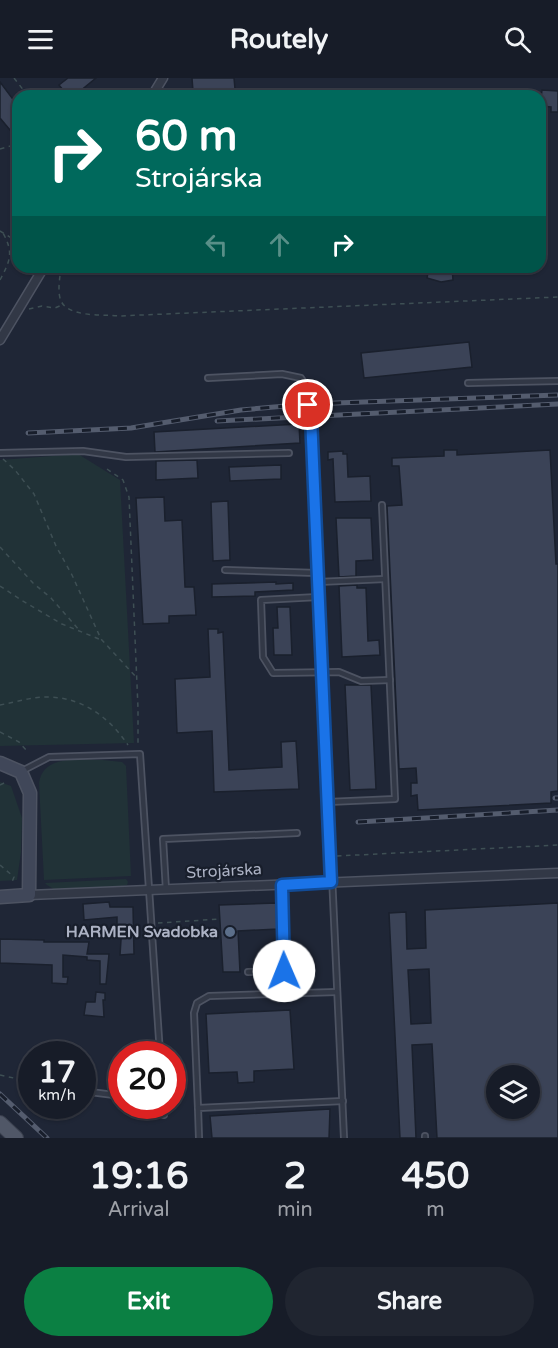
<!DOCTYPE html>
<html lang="en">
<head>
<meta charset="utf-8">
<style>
  :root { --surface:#171c28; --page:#202530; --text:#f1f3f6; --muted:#9ea1a8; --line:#363a45; --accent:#0b8043 }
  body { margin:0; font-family:"Varela Round",sans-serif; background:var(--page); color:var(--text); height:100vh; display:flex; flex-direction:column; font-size:22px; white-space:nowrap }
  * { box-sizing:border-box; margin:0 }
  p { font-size:20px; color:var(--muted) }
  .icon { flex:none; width:33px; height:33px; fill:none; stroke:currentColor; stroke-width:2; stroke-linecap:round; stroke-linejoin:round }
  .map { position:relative; height:1060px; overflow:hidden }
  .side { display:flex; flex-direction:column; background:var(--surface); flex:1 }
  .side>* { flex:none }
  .guide { position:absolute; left:12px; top:12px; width:534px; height:183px; border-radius:18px; box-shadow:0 2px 4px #0004,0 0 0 2px var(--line); background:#00695c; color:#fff; overflow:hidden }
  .tools { position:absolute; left:486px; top:987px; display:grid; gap:12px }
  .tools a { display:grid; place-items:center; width:54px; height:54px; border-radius:50%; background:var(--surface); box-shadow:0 2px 4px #0004,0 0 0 2px var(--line); font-size:30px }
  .speed { position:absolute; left:18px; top:963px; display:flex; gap:12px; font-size:30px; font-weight:700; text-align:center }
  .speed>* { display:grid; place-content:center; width:78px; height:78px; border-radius:50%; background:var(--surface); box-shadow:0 2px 4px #0004,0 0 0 2px var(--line); line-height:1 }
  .speed small { font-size:15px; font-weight:400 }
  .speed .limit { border:9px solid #d22; background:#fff; color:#111 }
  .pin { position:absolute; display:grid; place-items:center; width:51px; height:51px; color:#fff; margin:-26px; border:3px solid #fff; border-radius:50%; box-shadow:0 2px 6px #0007 }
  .me { position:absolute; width:66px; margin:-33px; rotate:359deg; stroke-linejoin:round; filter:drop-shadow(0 0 4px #0008) }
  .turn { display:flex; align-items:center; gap:21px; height:126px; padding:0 24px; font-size:27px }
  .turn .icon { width:78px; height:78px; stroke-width:2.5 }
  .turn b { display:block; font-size:42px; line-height:51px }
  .lanes { display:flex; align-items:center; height:57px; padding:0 24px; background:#0003; justify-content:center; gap:30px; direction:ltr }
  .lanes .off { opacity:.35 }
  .eta { display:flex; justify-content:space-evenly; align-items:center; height:102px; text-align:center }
  .eta b { font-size:36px; font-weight:700; line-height:42px }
  .primary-button { display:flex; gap:12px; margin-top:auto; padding:12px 24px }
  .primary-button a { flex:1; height:69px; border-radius:36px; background:var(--accent); color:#fff; font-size:24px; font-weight:700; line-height:69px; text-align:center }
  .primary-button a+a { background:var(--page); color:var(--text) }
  header { display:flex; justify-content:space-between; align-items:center; height:78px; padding:0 24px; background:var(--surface); font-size:27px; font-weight:700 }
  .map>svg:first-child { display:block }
</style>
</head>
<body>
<header><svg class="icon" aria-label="menu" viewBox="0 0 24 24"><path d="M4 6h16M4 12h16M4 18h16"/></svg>Routely<svg class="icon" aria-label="search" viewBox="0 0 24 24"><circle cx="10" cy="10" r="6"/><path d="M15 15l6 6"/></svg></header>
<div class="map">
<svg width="558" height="1060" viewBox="0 0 558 1060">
  <rect width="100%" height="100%" fill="#1f2636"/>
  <g fill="#213237">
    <polygon points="78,376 120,402 134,665 0,668 0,382"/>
    <path d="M103,682L122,684L126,688L131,798L44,802L39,705C43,676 80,682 103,682Z"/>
    <polygon points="0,704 11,708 22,740 21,774 17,802 0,803"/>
    <polygon points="126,801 128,804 127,807 117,809 55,812 47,807 45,805"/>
  </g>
  <g fill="#3b4357" stroke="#1a202d" stroke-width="1.5" fill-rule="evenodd">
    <polygon points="68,0 96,0 74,18 68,18 59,7"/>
    <polygon points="192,0 234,0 235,11 230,11 230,18 218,18 218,12 193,13"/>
    <polygon points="0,4 18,28 18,46 10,52 0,40"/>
    <polygon points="542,12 558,13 558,34 551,34 551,29 540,28"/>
    <polygon points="429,189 452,189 453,202 441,204 427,200"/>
    <polygon points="469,264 472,289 364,300 361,275"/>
    <polygon points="299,346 300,365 155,374 154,354"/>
    <polygon points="444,372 457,372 457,377 550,372 556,486 558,486 558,713 551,714 551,725 418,732 417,717 411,718 411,705 417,705 416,690 399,691 387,428 402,427 399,388 392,388 392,380 444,378"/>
    <polygon points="343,373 343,376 347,376 348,399 370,398 371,423 335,424 333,381 328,382 328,374"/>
    <polygon points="197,382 198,400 156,402 156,383"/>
    <polygon points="281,387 281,401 230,403 229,389"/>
    <polygon points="164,419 165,443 182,442 185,509 194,509 196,537 169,538 169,545 143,546 136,420"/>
    <polygon points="228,423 230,482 213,483 211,424"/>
    <polygon points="336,440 371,440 373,482 356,483 356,498 339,499"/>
    <polygon points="276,504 276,506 293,505 293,512 255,514 255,518 212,519 212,506"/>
    <polygon points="357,507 357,510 366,510 368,563 379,562 380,577 342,579 339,508"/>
    <polygon points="277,529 290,529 292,577 274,577 273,550 278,550"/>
    <polygon points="208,551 218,551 218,555 223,554 229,692 282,689 281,664 296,663 299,711 214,714 212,653 177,655 175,601 210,599"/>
    <polygon points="345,607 371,607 376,711 350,712"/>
    <polygon points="109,824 110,829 133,829 134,876 120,877 122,847 117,847 117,839 84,842 83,826"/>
    <polygon points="277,825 278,851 238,853 240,894 223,894 219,827"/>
    <path d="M558,825V1060H437L432,966L412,967L416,1060H400L389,835L406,834L407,871L426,870L425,832ZM429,891L431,945L411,946L408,892ZM496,998H530V1030H496Z"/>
    <polygon points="0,861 44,862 44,864 89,864 87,876 109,876 106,906 100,906 100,883 87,882 87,879 63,877 63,899 68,899 67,906 52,905 52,887 0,885"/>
    <polygon points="96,914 105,915 105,922 103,922 104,939 84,937 86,924 95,924"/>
    <polygon points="290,932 294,991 254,993 254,1004 238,1005 237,994 209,995 206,936"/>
    <polygon points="330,1031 329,1060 212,1060 210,1038"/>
  </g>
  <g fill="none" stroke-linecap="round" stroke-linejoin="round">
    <g stroke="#4d5362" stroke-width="8">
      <g id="lane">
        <polyline points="208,300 282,296 301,300 310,313 308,326 311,338 344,1060"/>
        <polyline points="468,305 558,303"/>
        <polyline points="0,375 83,373 126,379 289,375"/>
        <polyline points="225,492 317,495"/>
        <polyline points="318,504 385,501"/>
        <polyline points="318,519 261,522 263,579 273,595 339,594 361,603 390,602"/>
        <polyline points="22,693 49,679 140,676 160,976"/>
        <polyline points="328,724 395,721 382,427"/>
        <polyline points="166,812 163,761 297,755"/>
        <polyline points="248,894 284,893 282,807"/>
        <polyline points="82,1013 122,1018"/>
        <polyline points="163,1028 164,1037"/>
        <polyline points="198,1030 194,935 197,925 209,918 337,914"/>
        <polyline points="425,1058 425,1060"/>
        <polyline points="199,1060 198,1030 343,1023"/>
      </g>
    </g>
    <g stroke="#4d5362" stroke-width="11">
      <g id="street">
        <polyline points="152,18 163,0"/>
        <polyline points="0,262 44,189"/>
        <polyline points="29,817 558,795"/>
      </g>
    </g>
    <g stroke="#4d5362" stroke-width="15">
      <polyline id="secondary" points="0,685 21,694 30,715 29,817 0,819"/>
    </g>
    <g stroke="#3c4250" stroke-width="16">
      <polyline id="primary" points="0,1045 16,1060"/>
    </g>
    <g stroke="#3e4f54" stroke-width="1.5" stroke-dasharray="4.5 4.5" stroke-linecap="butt">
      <polyline points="14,0 28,18"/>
      <polyline points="0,71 18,66"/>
      <polyline points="0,153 18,164"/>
      <path d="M61,189C60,199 57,214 61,223C69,240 104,236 119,238L558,219"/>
      <path d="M0,202C10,183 14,175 3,155"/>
      <polyline points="29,231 42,228 55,230 62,227"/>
      <polyline points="3,381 15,392 34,416 56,468 72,497 101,561 136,599"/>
      <polyline points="107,391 123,402 129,419 138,630 138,667"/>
      <polyline points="0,469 33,505 51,520 80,553"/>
      <polyline points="0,508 21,522 62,546 99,561"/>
      <path d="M0,627C15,624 32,619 47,619C82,619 109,639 128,667"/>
      <polyline points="0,654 19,664 27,673"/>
      <polyline points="0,707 6,704"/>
      <polyline points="337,778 558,767"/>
      <polyline points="0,787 14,799 12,804"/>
      <polyline points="158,845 220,841"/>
      <polyline points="0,997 32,1004"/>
    </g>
    <use href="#lane" stroke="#323846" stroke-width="4.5"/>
    <use href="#street" stroke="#323846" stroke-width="8"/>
    <use href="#secondary" stroke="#404759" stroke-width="12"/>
    <use href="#primary" stroke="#505767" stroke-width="14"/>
    <g stroke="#545c6e" stroke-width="5">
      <g id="rail">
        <polyline points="217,343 558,326"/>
        <polyline points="28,355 131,350 241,332 308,326 558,317"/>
        <polyline points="555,720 558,720"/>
        <polyline points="358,744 558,732"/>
        <polyline points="0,1016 47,1060"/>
      </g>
    </g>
    <use href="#rail" stroke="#181e2b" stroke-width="3" stroke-dasharray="9" stroke-linecap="butt"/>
  </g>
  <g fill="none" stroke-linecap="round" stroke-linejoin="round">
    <g stroke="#114b97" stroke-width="15">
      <polyline id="route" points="284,893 282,807 331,804 311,338 308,327"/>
    </g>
    <use href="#route" stroke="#1a73e8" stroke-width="10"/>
  </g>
  <circle fill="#5c6f8a" stroke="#181e2b" stroke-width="2" cx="230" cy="854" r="6"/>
  <g text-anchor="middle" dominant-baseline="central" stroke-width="4.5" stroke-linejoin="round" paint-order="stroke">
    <g font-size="16" fill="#acb2c4" stroke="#181e2b">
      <text transform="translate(224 793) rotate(-3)">Strojárska</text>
    </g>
    <g font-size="16" font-weight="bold" fill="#acb2c4" stroke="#181e2b" text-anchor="end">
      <text x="218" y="854">HARMEN Svadobka</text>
    </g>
  </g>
</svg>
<div class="tools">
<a><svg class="icon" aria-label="layers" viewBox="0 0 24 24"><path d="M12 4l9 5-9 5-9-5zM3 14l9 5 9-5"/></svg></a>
</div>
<div class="speed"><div>17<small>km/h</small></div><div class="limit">20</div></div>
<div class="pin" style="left:308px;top:327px;background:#d93025"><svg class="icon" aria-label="arrive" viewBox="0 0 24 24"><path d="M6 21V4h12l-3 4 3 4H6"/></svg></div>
<svg class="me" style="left:284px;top:893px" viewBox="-20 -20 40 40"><circle r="19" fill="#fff"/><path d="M0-13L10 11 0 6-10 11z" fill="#1a73e8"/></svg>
<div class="guide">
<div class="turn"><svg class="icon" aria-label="right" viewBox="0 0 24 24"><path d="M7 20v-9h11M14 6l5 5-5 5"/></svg><div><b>60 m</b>Strojárska</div></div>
<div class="lanes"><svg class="icon off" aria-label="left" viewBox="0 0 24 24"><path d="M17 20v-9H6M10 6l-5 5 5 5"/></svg><svg class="icon off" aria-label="ahead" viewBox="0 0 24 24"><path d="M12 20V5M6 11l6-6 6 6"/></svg><svg class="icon" aria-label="right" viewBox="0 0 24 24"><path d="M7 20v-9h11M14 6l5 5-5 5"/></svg></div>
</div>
</div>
<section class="side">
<div class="eta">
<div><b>19:16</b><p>Arrival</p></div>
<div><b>2</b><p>min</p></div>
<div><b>450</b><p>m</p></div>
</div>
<div class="primary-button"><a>Exit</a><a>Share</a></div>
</section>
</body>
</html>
